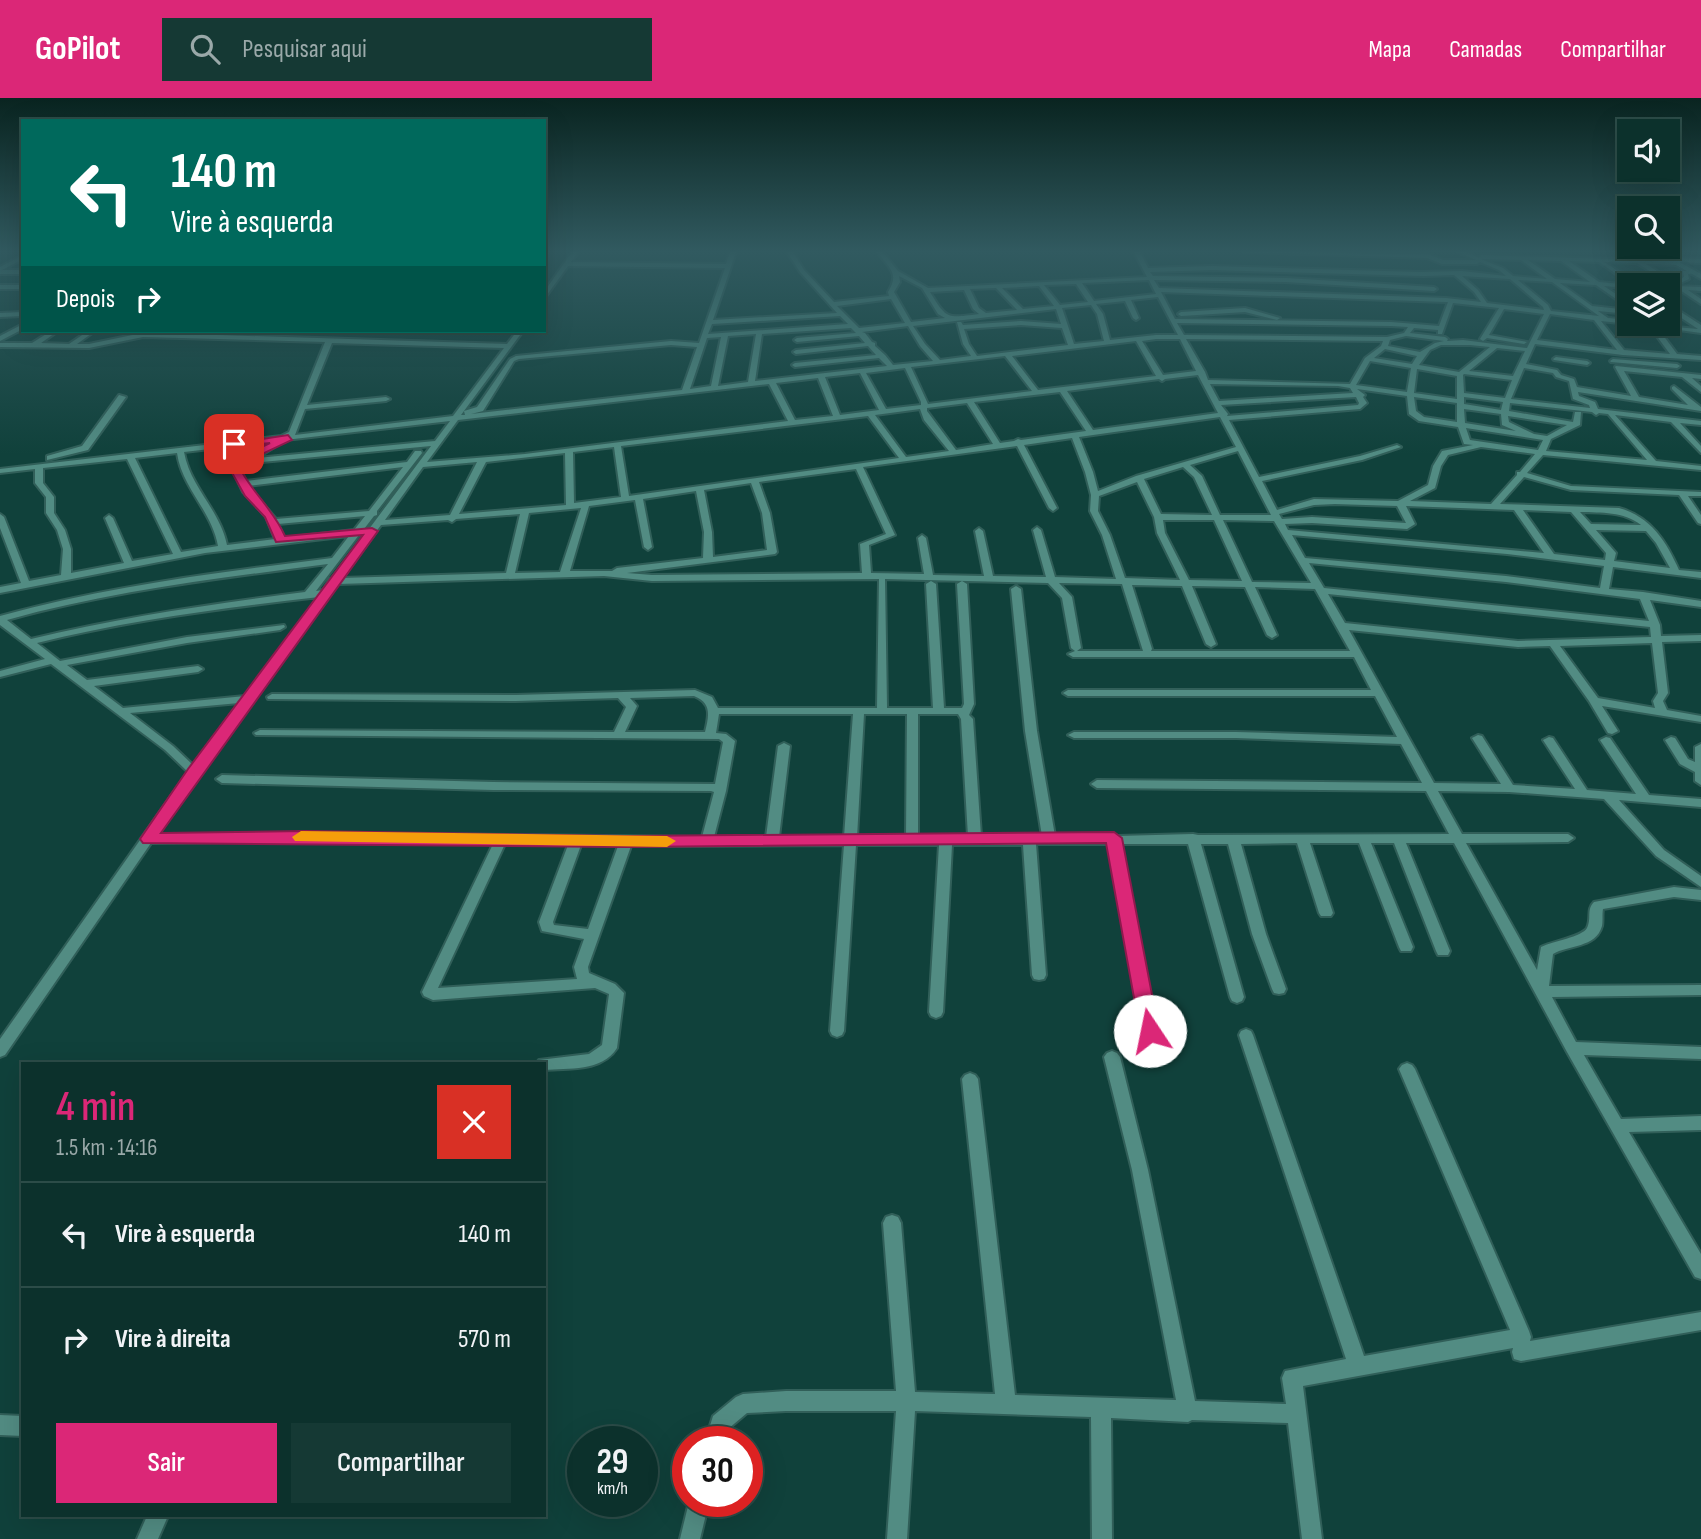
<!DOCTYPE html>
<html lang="pt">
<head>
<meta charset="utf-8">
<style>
  :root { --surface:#0c312c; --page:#153934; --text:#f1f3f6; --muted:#9aa9a9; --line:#2c4c48; --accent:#db2777 }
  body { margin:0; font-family:"Sofia Sans Condensed",sans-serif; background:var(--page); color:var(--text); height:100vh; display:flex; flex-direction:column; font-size:26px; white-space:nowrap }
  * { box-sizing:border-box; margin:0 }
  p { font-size:23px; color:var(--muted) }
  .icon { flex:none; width:38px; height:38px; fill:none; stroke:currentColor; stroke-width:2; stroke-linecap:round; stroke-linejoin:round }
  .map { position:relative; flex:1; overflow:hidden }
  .details { position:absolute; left:21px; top:964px; width:525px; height:455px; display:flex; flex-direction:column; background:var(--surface); border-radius:0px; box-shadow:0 7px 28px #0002,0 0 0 2px var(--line) }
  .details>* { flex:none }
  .banner { position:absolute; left:21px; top:21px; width:525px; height:214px; border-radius:0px; box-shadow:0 7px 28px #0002,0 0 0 2px var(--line); background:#00695c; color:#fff; overflow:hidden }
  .controls { position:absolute; left:1617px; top:21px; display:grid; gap:14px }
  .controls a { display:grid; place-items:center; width:63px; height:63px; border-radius:0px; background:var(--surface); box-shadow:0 7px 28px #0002,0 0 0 2px var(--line); font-size:35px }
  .speed { position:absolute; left:567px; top:1328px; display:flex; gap:14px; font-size:35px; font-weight:700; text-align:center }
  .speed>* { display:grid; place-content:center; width:91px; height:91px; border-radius:50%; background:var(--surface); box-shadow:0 7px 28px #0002,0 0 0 2px var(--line); line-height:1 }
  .speed small { font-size:18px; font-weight:400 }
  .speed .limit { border:10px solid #d22; background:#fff; color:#111 }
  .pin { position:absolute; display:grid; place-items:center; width:60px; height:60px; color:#fff; margin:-30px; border-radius:14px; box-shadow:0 4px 10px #0006 }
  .me { position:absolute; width:77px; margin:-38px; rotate:349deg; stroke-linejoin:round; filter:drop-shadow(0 0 5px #0008) }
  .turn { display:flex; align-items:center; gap:24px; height:147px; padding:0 35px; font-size:32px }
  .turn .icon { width:91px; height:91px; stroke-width:2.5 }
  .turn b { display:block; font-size:49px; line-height:60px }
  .then { display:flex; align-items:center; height:66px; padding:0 35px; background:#0003; gap:14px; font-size:26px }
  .round { display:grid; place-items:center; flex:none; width:74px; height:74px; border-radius:0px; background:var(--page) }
  .head { display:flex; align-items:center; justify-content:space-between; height:119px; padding:0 35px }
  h1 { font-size:42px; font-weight:600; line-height:52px; color:var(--accent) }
  .cta { display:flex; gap:14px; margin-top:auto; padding:14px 35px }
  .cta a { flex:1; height:80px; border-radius:0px; background:var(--accent); color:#fff; font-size:28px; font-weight:600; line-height:80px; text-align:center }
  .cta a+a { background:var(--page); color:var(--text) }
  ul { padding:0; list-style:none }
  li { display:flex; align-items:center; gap:21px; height:105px; padding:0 35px; border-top:2px solid var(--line) }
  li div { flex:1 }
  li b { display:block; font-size:26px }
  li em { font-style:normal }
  header { display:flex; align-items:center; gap:42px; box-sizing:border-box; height:98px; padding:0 35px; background:var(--accent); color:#fff }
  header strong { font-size:33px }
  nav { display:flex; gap:38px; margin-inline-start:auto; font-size:24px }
  .search { width:490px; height:63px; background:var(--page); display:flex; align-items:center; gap:18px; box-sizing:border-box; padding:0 24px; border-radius:0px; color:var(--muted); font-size:26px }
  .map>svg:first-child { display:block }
</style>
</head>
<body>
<header>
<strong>GoPilot</strong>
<div class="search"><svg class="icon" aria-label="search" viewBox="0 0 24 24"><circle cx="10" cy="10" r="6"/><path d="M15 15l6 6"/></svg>Pesquisar aqui</div>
<nav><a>Mapa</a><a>Camadas</a><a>Compartilhar</a></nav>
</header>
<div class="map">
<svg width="1701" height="1441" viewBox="0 0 1701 1441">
  <rect width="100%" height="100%" fill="#10413b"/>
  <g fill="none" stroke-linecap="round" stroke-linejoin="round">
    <g stroke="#315f59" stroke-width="4">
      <g id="minor">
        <path d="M572,154H578L571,164L726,166L730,154H736L713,222L837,215L800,174L787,154H793L804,172L834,204L889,198L888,194C900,175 889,170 877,154H883L898,173L928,190L1147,179L1134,154H1140L1148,170L1212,168L1420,174L1462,173L1506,178L1499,172L1480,164L1477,166H1442L1427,160L1244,154L1428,156L1443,162H1476L1458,154H1466L1479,160L1481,157L1669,163L1671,160L1701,161V165L1679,164L1677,167L1646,166L1674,184L1684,179L1683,173H1695V175L1688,176L1689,181L1674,188L1701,189V193L1688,192L1701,201V206L1680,192H1668L1667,187L1670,186L1637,165L1604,164L1639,187H1632L1599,164L1569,163L1599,184L1631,187L1629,190L1604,188L1629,205V210L1596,187L1560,185L1592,208L1629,212V216L1598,213L1608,220L1629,222V226L1601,223L1624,252L1670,256L1650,229L1641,226L1698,231L1668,211V206L1670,207L1701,227V235L1657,229L1677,256L1701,258V262L1623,257L1535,246L1526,266L1557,272L1561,277L1574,281L1577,289L1631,298L1615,269L1616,268L1701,277V281L1692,280L1701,288V294L1682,279L1624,273L1639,299L1688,307L1672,291V289L1674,288L1701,309V313L1578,294L1579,298L1595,304L1598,311L1701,323V327L1680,325L1701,348V355L1671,324L1615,317L1656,363L1701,368V372L1543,357L1527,375L1571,388L1701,394V398H1688L1701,417V426L1698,425L1679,397L1571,392L1524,379L1500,406L1619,410C1651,419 1666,443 1679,472L1701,474V480L1613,469L1609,491L1643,494L1701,503V509L1650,502L1660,527L1661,538L1701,537V543L1662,544L1668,595L1663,603L1667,612L1701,618V624L1602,608L1618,633L1612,636L1608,635L1589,603L1550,548L1518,549L1349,532L1434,685L1501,686L1472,640L1478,637L1482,638L1513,687L1575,691L1543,642L1549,639L1553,640L1587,692L1636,696L1600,642L1606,639L1610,640L1649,697L1701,701V709L1619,702L1664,752L1701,778V789L1656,758L1604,701L1509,694L1438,693L1462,736H1568L1574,740L1568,744L1466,745L1537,872L1541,849C1553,843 1582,839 1587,830C1592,820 1586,812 1594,804L1674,789L1701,792V802L1674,799L1603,811C1602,816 1603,823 1602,828C1596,850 1568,847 1553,856L1549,888L1701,887V897L1552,899L1576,944L1701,949V961L1584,957L1621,1021L1701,1018V1032L1629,1034L1701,1156V1181L1695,1179L1567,954L1454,745H1406L1450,853L1448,857H1438L1436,853L1394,745H1371L1413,849L1411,853H1401L1399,849L1359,745H1310L1333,815L1331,818H1321L1319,815L1297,745L1241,746L1266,836L1286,891L1284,895L1279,896L1274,895L1272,891L1252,836L1228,746H1201L1244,899L1242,903L1237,905L1232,903L1230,899L1188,746H1120L1157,933L1155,937L1150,939L1145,937L1143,933L1108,746H1036L1046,877L1044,881L1039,882L1034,881L1032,877L1023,747H952L943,914L941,918L936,920L931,918L929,914L939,747H856L844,933L842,937L837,939L832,937L830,933L844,747L631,748L588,869L589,875L615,886L624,895L617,950C602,974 568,970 544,972V966H536L539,962L589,956L602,947L609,896L595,890L433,902L424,898L422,894L493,746L305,743L151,745L5,957L0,959V941L188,674L165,652L51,566L0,579V573L45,561L0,527V518C108,488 221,474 332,460L349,438L205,455L0,495V489L21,485L0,430V416L4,419L29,483L61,477L63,451L57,432L46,415V399L35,385V371L0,375V371L281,338L289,334L325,244L143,239L89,250L0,249V245H32L51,233H58L41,245L69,246L88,233H95L77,246H89L152,233H161L156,235L507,246L517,233H523L461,317H465L464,313L477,309L510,261L516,258L671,243L699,245L725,170L568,168L544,201V194ZM1481,161L1521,162L1547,181L1513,178L1503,170ZM1528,162L1561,163L1590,184L1555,181ZM1212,172L1424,178L1454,177L1474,194L1481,204L1446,200L1159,190L1154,182L1286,184L1434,193L1437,191L1434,189L1286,180L1153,178L1150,174ZM899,178L922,190L938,216L945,220L911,224L894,194L900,184ZM1462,178L1510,181L1543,209L1544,212L1487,205L1478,192ZM1149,182L1156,196L1094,203L1082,185ZM1518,182L1552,184L1599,218L1551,213L1548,207ZM1076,186L1088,204L1060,207L1044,187ZM1039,188L1054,208L1023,211L1002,190ZM996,190L1017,212L986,215L979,210L970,191ZM964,192L973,211L979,216C947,220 947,222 930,194ZM1161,194L1446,204H1448L1439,228L1391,224L1175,221ZM1158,199L1178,237H1156L1110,242L1103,216L1096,206L1125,203L1133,220L1136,222L1139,220L1131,202ZM891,201L905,225L859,230L837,208ZM1453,205L1499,210L1480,241L1483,243L1487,240L1524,246L1527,244L1489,237L1504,211L1544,216L1527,250L1463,242L1447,243L1448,241L1445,239L1410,235L1414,230L1438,232V236H1442ZM1091,207L1097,216L1104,243L1074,246L1062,210ZM1056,211L1061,226L1021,223L963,227L961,224H957L963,246L971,258L940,262L925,246L913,228ZM1550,216L1594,222L1617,252L1537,242ZM840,218L848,226L708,236L712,226ZM1177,225L1391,228L1408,229L1404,235L1387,239L1184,237ZM1021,227L1062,230L1068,247L977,258L969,246L964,231ZM908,228L920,248L933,263L893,267L885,257L875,248V245L872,244L865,235L862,234ZM851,230L856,235L797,240L794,242L797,244L859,238L865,245L796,252L793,254L796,256L868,248L876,257L795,265L792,267L795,269L879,260L887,268L755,283L762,236ZM756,236L748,284L718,288L728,238ZM1406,238L1444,243L1435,245L1420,254L1388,248L1390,242ZM721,239L711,288L690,291L707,240ZM1156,241H1180L1196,273L1163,277L1142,243ZM1186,241L1383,243L1381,248L1365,260L1350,286L1208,282L1205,274ZM1136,243L1156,278L1038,292L1012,258ZM332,245L504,250L453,318L295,337L305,311L386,303L390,301L386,299L307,307ZM671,247L697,249L682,292L471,316L483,313L514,263L519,261ZM1441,247H1470L1490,249L1459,274L1419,267L1430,252ZM1497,250L1525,253L1513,278L1469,273ZM1385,251L1417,258L1412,266L1374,260ZM1005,258L1032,293L928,306L911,269ZM1370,263L1411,270L1407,294L1356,287ZM905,270L921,304V307L886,311L866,275ZM1524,270L1553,275L1556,279L1569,283L1573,301L1589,307L1590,310L1511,301ZM1417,271L1457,278V301L1414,295ZM860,275L879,312L840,317L825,279ZM1198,277L1218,315L1093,332L1067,293L1159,281L1162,283L1165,281ZM1463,277L1464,276L1512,282L1505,300L1464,295ZM818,280L833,318L795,322L776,285ZM769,286L788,323L525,356L427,364L458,322ZM1210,286L1338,288L1350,290L1353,295L1219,303ZM1357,291L1407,298L1409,316L1419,323L1458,329L1464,346L1473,347L1442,353L1433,368L1428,387L1398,403L1314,401L1277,412L1262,383L1362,362L1401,349L1397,347L1360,358L1259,379L1229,322L1360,311L1367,305L1363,299L1365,297ZM1060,294L1086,333L1021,342L1018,341L1014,343L1000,345L974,304ZM1356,299L1359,305L1358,307L1227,318L1228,316L1221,307ZM1414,299L1457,305V324L1424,319L1416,313ZM1464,299L1503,304L1501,312L1464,306ZM967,305L993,346L956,352L927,313V310ZM1510,305L1592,314L1596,317L1599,315L1608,316L1647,362L1546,353L1551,341L1580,327L1581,314H1575L1573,324L1509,313ZM920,311L924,322L949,353L906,359L875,317ZM1464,311L1501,316L1502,327L1516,333L1465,325ZM868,318L899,360L629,398L621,348ZM1508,318L1567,327L1547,338L1534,336L1509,324ZM1220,319L1236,349L1136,378L1098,393L1093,374L1079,339ZM450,323L435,343L257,360L285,342ZM1466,330L1543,342L1538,352L1470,342ZM1072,340L1085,374L1091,397L1090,413L1102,437L1116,481L1055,479L1041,432L1037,429L1033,432L1046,479L993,478L983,433L979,430L975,433L984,478L933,477L926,440L922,437L918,440L924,476L871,475L869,447L895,437L863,369L1017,348L1049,410L1053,413L1057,410L1024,347ZM271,344L256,352L233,373L243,394L266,419L275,441L227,447C220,412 190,389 184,354ZM431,348L369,431H364L374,418L377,417V413L422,355L421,353H415L407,364L246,383L241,373L251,365ZM614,349L621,399L574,405L573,354ZM1481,349L1535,356L1520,374H1517V377L1491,406L1410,403L1435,390L1441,368L1448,357ZM1238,353L1270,415L1271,417H1220L1202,378L1190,367ZM177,355C182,390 212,413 218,448L181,454L135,360ZM565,355L566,407L459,416L486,364ZM127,361L173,456L132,463L113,420L109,417L105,420L124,465L71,475V451L65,432L54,415V399L43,385V370ZM477,364L450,417L385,422L423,369ZM403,369L369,413L276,421L248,388ZM1183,369L1194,379L1212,417L1161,416L1144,381ZM856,371L886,436L860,446L862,475L652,477L627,475L775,456L777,454L770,415L759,384ZM1137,384L1154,419L1157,435L1180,482L1125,480L1110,437L1098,413L1099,398ZM751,385L762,415L767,452L713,459L712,434L704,392ZM696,393L704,434L703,460L617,470L612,473H570L589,408L635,402L644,449L648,452L652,449L643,401ZM1335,406L1397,408L1406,425L1312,419L1282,421L1279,416L1314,407ZM1406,408L1514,412L1544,455L1288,432L1285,426L1312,425L1407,431L1415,426ZM581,410L560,474L515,475L529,415ZM1523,412L1571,414L1606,455L1605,462L1554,456ZM1580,414C1602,415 1623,413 1641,427L1591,426ZM520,416L506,475L342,480L381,427L448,422L452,424L456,421ZM365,418L354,432L284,440L278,426ZM1163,422H1214L1242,483L1189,482L1165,435ZM1223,422L1274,423L1311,485L1252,484ZM1596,432L1646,433L1656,445L1670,470L1614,463L1616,455ZM365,436L332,480L330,481L323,492L316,493L359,437ZM1292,437L1507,456L1604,468L1600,490L1506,478L1305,460ZM1309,465L1506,484L1640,501L1649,523L1324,490ZM328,466L305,494C213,506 122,519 31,541L7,522C111,493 220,480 328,466ZM604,478L652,483L879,481L877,610H718L712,599L695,592L516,597L272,596L267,599L268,601L516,603L618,600L626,609L614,634L260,632L254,635L256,637L719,641L723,644L715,686L493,684L222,677L216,681L222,685L493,692L711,693L714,694L702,739L305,735L157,737L198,677L338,486ZM885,481L1048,485L1062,500L1071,550L1075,553L1068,556L1073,559H1354L1371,592H1068L1063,595L1068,598H1375L1397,639L1236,634H1074L1068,637L1074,640H1236L1401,646L1422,685L1097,682L1091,686L1097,690L1426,693L1449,736L1198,737L1193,736L1118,738L1113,736L1108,738H1055L1037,633L1021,491L1016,488L1011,491L1025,633L1042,738H981L973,621L969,617L974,606L967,486L962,483L957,486L964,606L962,610H944L936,486L931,483L926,486L933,610H887ZM1059,485L1122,486L1143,553H1077L1081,550L1072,499ZM1132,487L1182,488L1206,546L1211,549L1216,546L1192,488L1245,489L1267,537L1272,540L1277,537L1255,489L1315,491L1350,553H1151L1152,551ZM1328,496L1650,529L1651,539L1518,543L1345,525ZM319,499L245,598L123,610L94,588L198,574L203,571L198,568L87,582L67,567L187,545L280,532L285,529L284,527L187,539L60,563L37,545C130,522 224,510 319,499ZM1652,545L1658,595L1653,603L1655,610L1598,600L1560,548ZM694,598C712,605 709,618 705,634H625L637,608L630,600ZM239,605L193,667L173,648L130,615ZM719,616H853L844,739H779L790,648L784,645L778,648L766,739H714L726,693L735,643L726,636L716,635ZM864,616H907L906,739H857ZM918,616H958L961,621L968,738L918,739ZM505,746L568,747L539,824L542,833L584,841L574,869L577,881L438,890ZM581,747L618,748L588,831L554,827L553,824Z"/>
        <polygon points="23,157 23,161 2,172 23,172 23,176 0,176 0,169"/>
        <rect x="0" y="187" width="23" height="4"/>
        <polygon points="1245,210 1280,220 1277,222 1245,214 1181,218 1178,216 1181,214"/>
        <polygon points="23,214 23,218 0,219 0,215"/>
        <polygon points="23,226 23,231 0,243 0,238"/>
        <polygon points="1556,259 1587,263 1590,265 1587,267 1554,262 1553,261"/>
        <polygon points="1613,261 1677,266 1680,268 1677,270 1611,264 1610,263"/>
        <polygon points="119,297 126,299 88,352 47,362 47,358 82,348"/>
        <polygon points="1671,639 1675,640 1688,661 1695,664 1695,649 1701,646 1701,687 1695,683 1695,674 1680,666 1665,642"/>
        <polygon points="1246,931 1251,933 1253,937 1364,1258 1510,1232 1399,971 1402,967 1407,965 1412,967 1415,971 1529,1233 1531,1239 1530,1243 1701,1214 1701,1232 1521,1263 1514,1261 1512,1254 1513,1250 1303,1288 1322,1441 1302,1441 1288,1325 1192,1322 1188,1324 1111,1320 1112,1441 1092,1441 1091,1319 915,1313 907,1441 887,1441 896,1313 786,1313 747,1315 728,1331 725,1344 705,1344 713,1318 736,1299 743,1296 786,1293 896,1293 883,1125 886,1119 892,1117 898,1119 901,1125 915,1294 995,1296 962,981 965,977 970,975 975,977 978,981 1015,1297 1176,1302 1132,1072 1104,959 1107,955 1112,953 1117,955 1120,959 1148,1072 1195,1303 1286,1306 1282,1280 1285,1273 1346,1261 1239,937 1241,933"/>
        <polygon points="0,1317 23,1318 23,1338 0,1337"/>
        <polygon points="689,1404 709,1404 700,1441 680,1441"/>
        <polygon points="147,1418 168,1418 158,1441 137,1441"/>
      </g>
    </g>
    <g stroke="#315f59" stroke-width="4">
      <polygon id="tertiary" points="1653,154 1661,154 1701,176 1701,181"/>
    </g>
    <use href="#minor" fill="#528c83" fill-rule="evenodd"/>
    <use href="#tertiary" fill="#528c83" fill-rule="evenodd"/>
  </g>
  <linearGradient id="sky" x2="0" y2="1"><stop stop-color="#092420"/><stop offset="0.43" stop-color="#315a60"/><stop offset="1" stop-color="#315a60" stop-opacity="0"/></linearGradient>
  <rect width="1701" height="356" fill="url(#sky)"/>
  <path fill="#db2777" stroke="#8e194d" stroke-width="2" d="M288,337L292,342L262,356L242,374C255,397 274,413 285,438L372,430L378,433L161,735L305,733L626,738L1114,734L1122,740L1159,933L1157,939H1143L1140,933L1106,745L626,749L143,745L140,741L188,671L363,437L276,444L265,419L245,398L231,373L255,352L270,345L234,349L229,346Z"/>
  <polygon fill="#f59e0b" points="301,733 667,738 676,743 667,749 295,743 292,739"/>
</svg>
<div class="controls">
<a><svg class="icon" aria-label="sound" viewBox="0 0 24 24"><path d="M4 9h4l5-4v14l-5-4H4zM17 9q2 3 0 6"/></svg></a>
<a><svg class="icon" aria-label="search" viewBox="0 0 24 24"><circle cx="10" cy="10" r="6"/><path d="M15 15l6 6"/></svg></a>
<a><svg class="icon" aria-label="layers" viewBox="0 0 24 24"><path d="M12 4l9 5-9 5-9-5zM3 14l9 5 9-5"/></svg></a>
</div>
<div class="speed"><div>29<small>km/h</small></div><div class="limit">30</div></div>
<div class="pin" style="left:234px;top:346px;background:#d93025"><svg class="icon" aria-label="arrive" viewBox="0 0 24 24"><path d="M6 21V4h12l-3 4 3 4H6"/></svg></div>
<svg class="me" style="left:1150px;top:933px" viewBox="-20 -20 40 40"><circle r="19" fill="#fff"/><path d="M0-13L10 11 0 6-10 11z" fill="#db2777"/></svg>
<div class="banner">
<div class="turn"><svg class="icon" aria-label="left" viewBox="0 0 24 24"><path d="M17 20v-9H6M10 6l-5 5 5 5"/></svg><div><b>140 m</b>Vire à esquerda</div></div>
<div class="then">Depois<svg class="icon" aria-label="right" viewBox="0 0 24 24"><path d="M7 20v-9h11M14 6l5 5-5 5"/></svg></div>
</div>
<section class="details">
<div class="head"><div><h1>4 min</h1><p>1.5 km · 14:16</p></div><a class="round" style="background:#d93025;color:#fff"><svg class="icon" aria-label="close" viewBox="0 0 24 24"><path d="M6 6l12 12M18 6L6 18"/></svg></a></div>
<ul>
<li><svg class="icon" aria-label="left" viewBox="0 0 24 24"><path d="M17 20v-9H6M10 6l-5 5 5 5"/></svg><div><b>Vire à esquerda</b></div><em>140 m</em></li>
<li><svg class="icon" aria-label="right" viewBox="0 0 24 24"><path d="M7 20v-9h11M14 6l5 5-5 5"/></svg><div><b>Vire à direita</b></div><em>570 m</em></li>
</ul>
<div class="cta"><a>Sair</a><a>Compartilhar</a></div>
</section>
</div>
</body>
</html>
